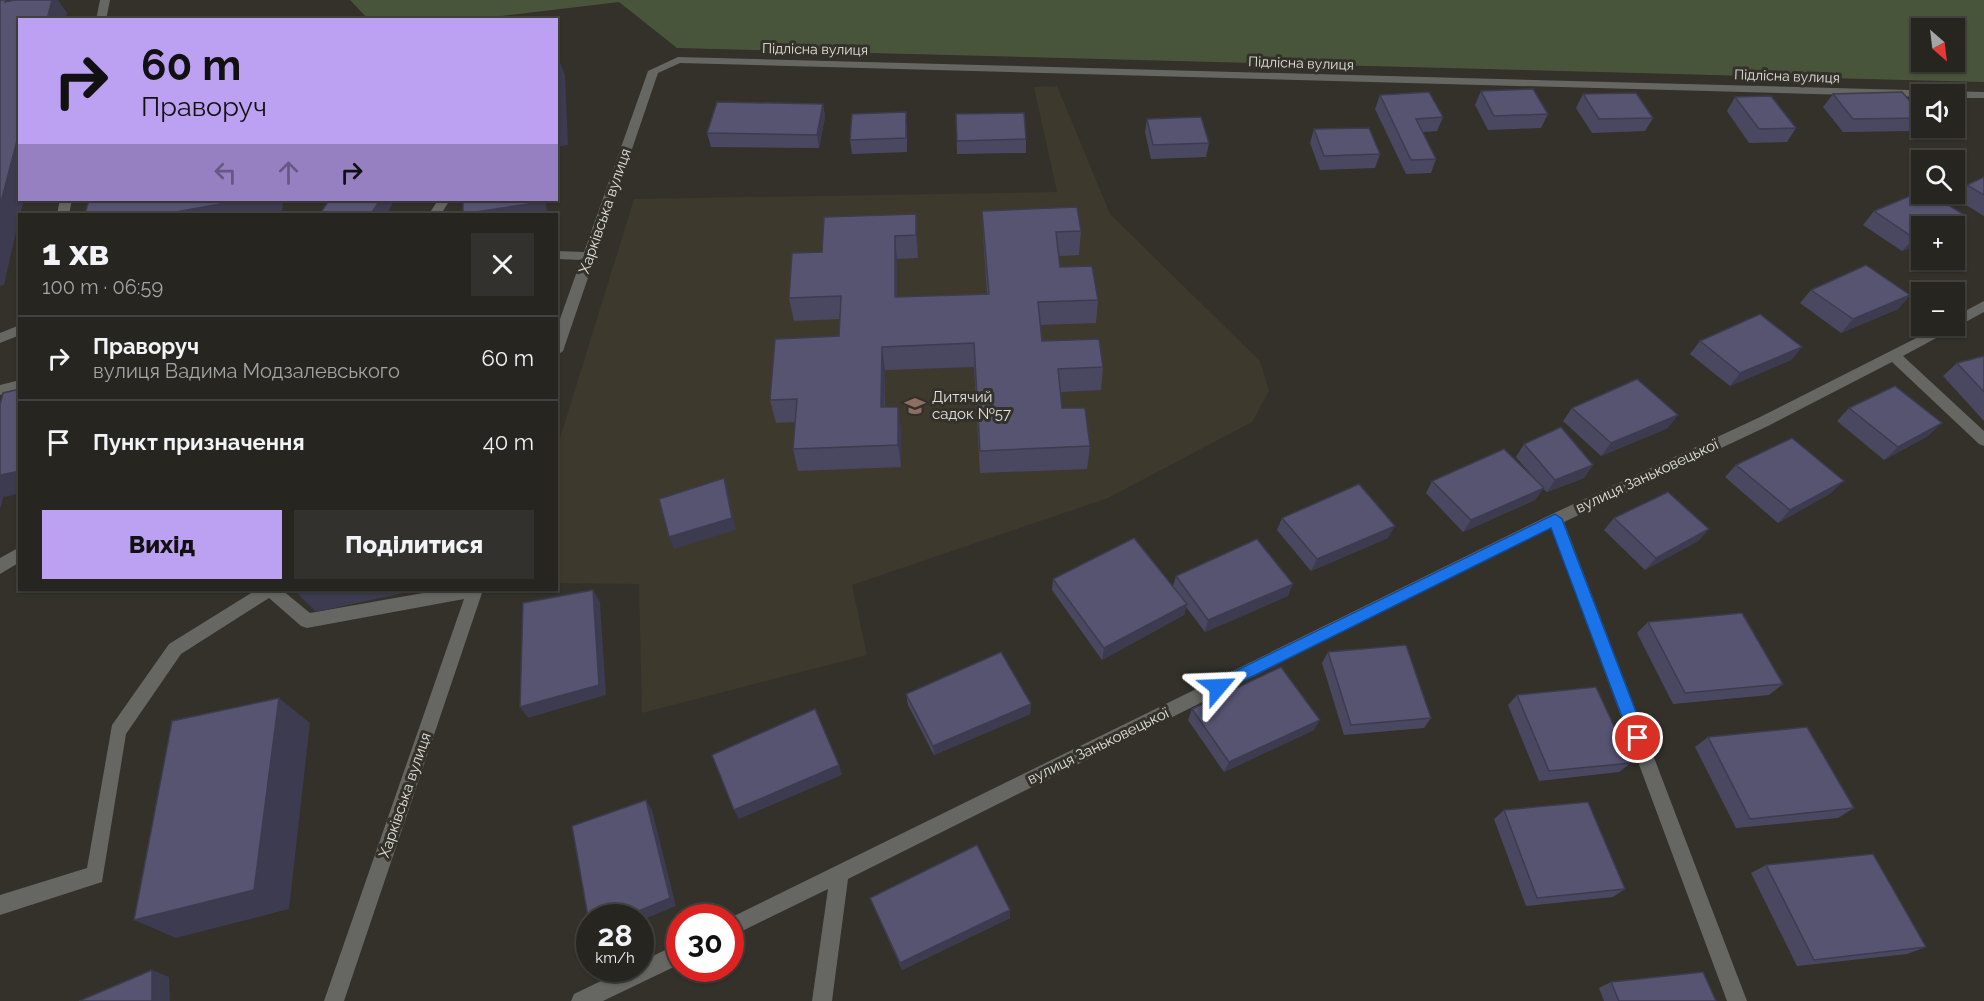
<!DOCTYPE html>
<html lang="uk">
<head>
<meta charset="utf-8">
<style>
  :root { --surface:#262520; --page:#32312d; --text:#f1f3f6; --muted:#a4a5a5; --line:#42423e; --accent:#bca0f2 }
  body { margin:0; font-family:Raleway,sans-serif; background:var(--page); color:var(--text); height:100vh; display:flex; flex-direction:column; font-size:22px; white-space:nowrap }
  * { box-sizing:border-box; margin:0 }
  p { font-size:20px; color:var(--muted) }
  .icon { flex:none; width:33px; height:33px; fill:none; stroke:currentColor; stroke-width:2; stroke-linecap:round; stroke-linejoin:round }
  .map { position:relative; flex:1; overflow:hidden }
  .sheet { position:absolute; left:18px; top:213px; width:540px; height:378px; display:flex; flex-direction:column; background:var(--surface); border-radius:0px; box-shadow:0 2px 4px #0004,0 0 0 2px var(--line) }
  .sheet>* { flex:none }
  .hud { position:absolute; left:18px; top:18px; width:540px; height:183px; border-radius:0px; box-shadow:0 2px 4px #0004,0 0 0 2px var(--line); background:#bca0f2; color:#111; overflow:hidden }
  .needle { width:39px; rotate:152deg }
  .fabs { position:absolute; left:1911px; top:18px; display:grid; gap:12px }
  .fabs a { display:grid; place-items:center; width:54px; height:54px; border-radius:0px; background:var(--surface); box-shadow:0 2px 4px #0004,0 0 0 2px var(--line); font-size:30px }
  .speed { position:absolute; left:576px; top:904px; display:flex; gap:12px; font-size:30px; font-weight:700; text-align:center }
  .speed>* { display:grid; place-content:center; width:78px; height:78px; border-radius:50%; background:var(--surface); box-shadow:0 2px 4px #0004,0 0 0 2px var(--line); line-height:1 }
  .speed small { font-size:15px; font-weight:400 }
  .speed .limit { border:9px solid #d22; background:#fff; color:#111 }
  .pin { position:absolute; display:grid; place-items:center; width:51px; height:51px; color:#fff; margin:-26px; border:3px solid #fff; border-radius:50%; box-shadow:0 2px 6px #0007 }
  .me { position:absolute; width:66px; margin:-33px; rotate:64deg; stroke-linejoin:round; filter:drop-shadow(0 0 4px #0008) }
  .turn { display:flex; align-items:center; gap:21px; height:126px; padding:0 24px; font-size:27px }
  .turn .icon { width:78px; height:78px; stroke-width:2.5 }
  .turn b { display:block; font-size:42px; line-height:51px }
  .lanes { display:flex; align-items:center; height:57px; padding:0 24px; background:#0003; justify-content:center; gap:30px; direction:ltr }
  .lanes .off { opacity:.35 }
  .round { display:grid; place-items:center; flex:none; width:63px; height:63px; border-radius:0px; background:var(--page) }
  .overview { display:flex; align-items:center; justify-content:space-between; height:102px; padding:0 24px }
  h1 { font-size:36px; font-weight:800; line-height:45px }
  .action { display:flex; gap:12px; margin-top:auto; padding:12px 24px }
  .action a { flex:1; height:69px; border-radius:0px; background:var(--accent); color:#111; font-size:24px; font-weight:800; line-height:69px; text-align:center }
  .action a+a { background:var(--page); color:var(--text) }
  ul { padding:0; list-style:none }
  li { display:flex; align-items:center; gap:18px; height:84px; padding:0 24px; border-top:2px solid var(--line) }
  li div { flex:1 }
  li b { display:block; font-size:22px }
  li em { font-style:normal }
  .map>svg:first-child { display:block }
</style>
</head>
<body>
<div class="map">
<svg width="1984" height="1001" viewBox="0 0 1984 1001">
  <rect width="100%" height="100%" fill="#33312a"/>
  <polygon fill="#3e392d" points="1057,86 1110,214 1260,361 1269,391 1252,422 1108,498 852,585 867,655 642,713 639,584 557,583 557,448 634,199 1057,192 1034,87"/>
  <path fill="#49553a" fill-rule="evenodd" d="M350,0H1984V82L677,48L619,2L476,19L369,20ZM1922,28H1954V62H1922Z"/>
  <g fill="none" stroke-linecap="round" stroke-linejoin="round">
    <g fill="#666663" fill-rule="evenodd">
      <polygon points="100,0 110,0 106,20 96,20"/>
      <polygon points="678,57 1984,92 1984,98 1954,98 1954,94 1922,94 1922,97 680,63 658,73 563,351 556,356 556,330 581,260 556,259 556,251 584,252 648,71"/>
      <polygon points="60,200 72,200 69,214 57,214"/>
      <polygon points="438,200 450,200 441,214 429,214"/>
      <polygon points="1984,301 1984,312 1903,356 1984,431 1984,446 1979,444 1892,362 1768,426 1564,522 1747,1001 1727,1001 1551,528 848,879 832,1001 812,1001 828,889 730,937 730,918 1550,515 1758,418 1940,326 1954,326 1954,317"/>
      <polygon points="20,325 20,335 0,343 0,333"/>
      <polygon points="20,380 20,390 0,395 0,385"/>
      <polygon points="20,547 20,562 0,574 0,558"/>
      <polygon points="256,590 282,590 310,613 440,590 483,590 344,1001 324,1001 464,599 307,628 301,626 269,598 181,654 126,734 102,882 0,915 0,895 87,868 112,725 169,644"/>
      <polygon points="680,943 680,964 603,1001 571,1001 574,994 626,969 640,969 640,962"/>
    </g>
  </g>
  <g fill="#4a4861">
    <polygon points="1481,91 1548,114 1541,128 1488,130 1475,105"/>
    <polygon points="1583,94 1653,118 1645,131 1592,133 1576,108"/>
    <polygon points="1833,94 1922,115 1922,121 1913,131 1843,132 1823,107"/>
    <polygon points="1380,95 1443,117 1437,131 1422,132 1436,159 1431,173 1406,174 1375,109"/>
    <polygon points="1735,97 1796,128 1787,142 1749,143 1727,111"/>
    <polygon points="823,104 825,117 819,148 711,147 707,133"/>
    <polygon points="956,114 1026,139 1026,153 957,154"/>
    <polygon points="1147,119 1209,143 1206,157 1151,159 1145,132"/>
    <polygon points="907,126 907,152 852,154 850,140"/>
    <polygon points="1314,129 1380,154 1375,168 1320,170 1310,143"/>
    <polygon points="1984,177 1984,216 1955,198 1967,185"/>
    <polygon points="982,211 1081,231 1079,255 1059,256 1060,267 1098,300 1096,323 1040,325 1042,341 1103,367 1101,390 1060,392 1062,408 1090,446 1087,469 980,473 974,367 885,370 885,407 901,429 901,467 798,471 793,449 795,422 776,423 770,400 839,336 840,319 794,321 789,298 822,252 916,214 918,258 897,259 897,297 987,294 983,235"/>
    <polygon points="1874,211 1966,216 1954,229 1954,226 1922,226 1922,243 1902,251 1863,225"/>
    <polygon points="1811,290 1910,295 1898,309 1841,333 1800,303"/>
    <polygon points="1700,341 1802,347 1791,360 1730,386 1690,354"/>
    <polygon points="1984,356 1984,421 1943,376 1957,363"/>
    <polygon points="1572,408 1668,428 1601,456 1563,421"/>
    <polygon points="1849,408 1928,436 1884,460 1837,421"/>
    <polygon points="1524,444 1593,465 1584,478 1547,492 1543,489 1535,500 1463,532 1426,493 1432,481 1534,478 1516,457"/>
    <polygon points="1736,465 1831,493 1778,523 1725,477"/>
    <polygon points="1282,518 1388,538 1311,571 1277,530"/>
    <polygon points="1614,518 1709,529 1698,541 1645,570 1604,530"/>
    <polygon points="1176,576 1288,596 1205,632 1186,607 1184,615 1102,660 1052,590 1053,579 1173,586"/>
    <polygon points="1648,622 1783,684 1769,695 1673,704 1637,633"/>
    <polygon points="1328,652 1431,718 1424,728 1344,735 1322,663"/>
    <polygon points="906,694 1031,704 1030,714 934,755 908,705"/>
    <polygon points="1517,695 1631,763 1619,772 1539,781 1508,705"/>
    <polygon points="1192,709 1314,730 1224,772 1188,720"/>
    <polygon points="1708,737 1854,808 1838,818 1736,828 1695,747"/>
    <polygon points="1504,810 1625,889 1613,897 1526,906 1494,819"/>
    <polygon points="1766,865 1926,947 1907,954 1797,966 1751,873"/>
    <polygon points="870,898 1010,910 1010,918 902,970 873,905"/>
    <polygon points="1611,982 1716,1001 1604,1001 1599,988"/>
  </g>
  <g fill="#3c3b4f">
    <polygon points="52,0 58,0 67,13 66,20 47,20"/>
    <polygon points="556,52 565,75 568,145 556,147"/>
    <polygon points="823,104 825,117 819,148 817,135"/>
    <polygon points="20,129 20,200 24,200 20,214 4,285 0,286 0,206"/>
    <polygon points="243,200 283,200 282,214 164,214"/>
    <polygon points="380,200 394,200 394,201 387,214 371,214"/>
    <polygon points="535,200 546,200 547,214 464,214"/>
    <polygon points="916,214 917,238 918,258 916,235"/>
    <polygon points="1966,216 1954,229 1954,226 1941,226"/>
    <polygon points="1922,235 1922,243 1902,251 1914,238"/>
    <polygon points="895,236 897,259 897,321 895,297"/>
    <polygon points="1910,295 1898,309 1841,333 1853,319"/>
    <polygon points="882,347 885,370 884,430 881,407"/>
    <polygon points="1802,347 1791,360 1730,386 1740,373"/>
    <polygon points="898,407 901,429 901,467 898,445"/>
    <polygon points="1678,415 1668,428 1601,456 1611,443"/>
    <polygon points="1942,423 1928,436 1884,460 1898,447"/>
    <polygon points="1593,465 1584,478 1547,492 1555,480"/>
    <polygon points="20,471 20,493 5,497 4,496 0,509 0,473"/>
    <polygon points="724,478 728,491 736,530 674,549 669,537"/>
    <polygon points="1844,481 1831,493 1778,523 1790,510"/>
    <polygon points="1544,488 1535,500 1463,532 1471,520"/>
    <polygon points="1395,526 1388,538 1311,571 1317,559"/>
    <polygon points="1709,529 1698,541 1645,570 1656,558"/>
    <polygon points="1293,584 1288,596 1205,632 1208,620"/>
    <polygon points="294,590 408,590 408,592 316,612"/>
    <polygon points="593,590 600,602 606,695 528,718 520,707"/>
    <polygon points="1187,604 1184,615 1102,660 1104,648"/>
    <polygon points="279,698 310,723 289,909 176,938 134,920"/>
    <polygon points="1031,704 1030,714 934,755 933,746"/>
    <polygon points="1320,720 1314,730 1224,772 1229,762"/>
    <polygon points="839,765 842,775 739,819 734,810"/>
    <polygon points="646,800 652,810 676,906 640,921 640,918 622,918"/>
    <polygon points="1010,910 1010,918 902,970 900,963"/>
    <polygon points="152,970 169,977 170,1001 152,1001"/>
  </g>
  <g fill="#565471" stroke="#3c3b4f" stroke-width="1.5">
    <polygon points="0,0 6,0 5,2 14,0 52,0 47,20 20,20 20,129 0,206"/>
    <polygon points="1533,89 1548,114 1494,116 1481,91"/>
    <polygon points="1429,92 1443,117 1416,119 1436,159 1411,160 1380,95"/>
    <polygon points="1902,92 1922,115 1922,118 1853,119 1833,94"/>
    <polygon points="1636,93 1653,118 1599,119 1583,94"/>
    <polygon points="1771,96 1796,128 1759,129 1735,97"/>
    <polygon points="717,102 823,104 817,135 707,133"/>
    <polygon points="906,112 906,138 850,140 852,114"/>
    <polygon points="1024,113 1026,139 957,141 956,114"/>
    <polygon points="1201,117 1209,143 1153,145 1147,119"/>
    <polygon points="1369,128 1380,154 1324,156 1314,129"/>
    <polygon points="1984,177 1984,195 1967,185"/>
    <polygon points="1922,191 1922,194 1931,194 1966,216 1941,226 1922,226 1922,235 1914,238 1874,211"/>
    <polygon points="89,200 243,200 164,214 85,214"/>
    <polygon points="329,200 380,200 371,214 320,214"/>
    <polygon points="463,200 535,200 535,203 463,214"/>
    <polygon points="1077,207 1081,231 1056,232 1060,267 1092,266 1098,300 1038,302 1042,341 1099,339 1103,367 1058,369 1062,408 1085,408 1090,446 980,451 974,343 882,347 881,407 898,407 898,445 793,449 797,399 770,400 775,339 839,336 841,296 789,298 792,253 822,252 824,217 916,214 916,235 895,236 895,297 989,294 982,211"/>
    <polygon points="1866,265 1910,295 1853,319 1811,290"/>
    <polygon points="1760,314 1802,347 1740,373 1700,341"/>
    <polygon points="1984,356 1984,392 1957,363"/>
    <polygon points="1637,379 1678,415 1611,443 1572,408"/>
    <polygon points="1895,386 1942,423 1898,447 1849,408"/>
    <polygon points="20,389 20,471 0,475 0,405 3,393"/>
    <polygon points="1561,427 1593,465 1555,480 1524,444"/>
    <polygon points="1792,438 1844,481 1790,510 1736,465"/>
    <polygon points="1504,449 1544,488 1471,520 1432,481"/>
    <polygon points="724,478 732,518 669,537 659,499"/>
    <polygon points="1359,484 1395,526 1317,559 1282,518"/>
    <polygon points="1668,492 1709,529 1656,558 1614,518"/>
    <polygon points="1134,538 1187,604 1104,648 1053,579"/>
    <polygon points="1257,539 1293,584 1208,620 1176,576"/>
    <polygon points="593,590 599,685 520,707 523,603"/>
    <polygon points="1742,613 1783,684 1685,693 1648,622"/>
    <polygon points="1406,645 1431,718 1351,725 1328,652"/>
    <polygon points="1001,652 1031,704 933,746 906,694"/>
    <polygon points="1281,667 1320,720 1229,762 1192,709"/>
    <polygon points="1596,687 1631,763 1549,771 1517,695"/>
    <polygon points="279,698 254,890 134,920 172,721"/>
    <polygon points="815,709 839,765 734,810 712,755"/>
    <polygon points="1807,727 1854,808 1750,819 1708,737"/>
    <polygon points="646,800 670,898 622,918 590,918 590,928 572,826"/>
    <polygon points="1588,802 1625,889 1537,898 1504,810"/>
    <polygon points="977,845 1010,910 900,963 870,898"/>
    <polygon points="1873,854 1926,947 1814,960 1766,865"/>
    <polygon points="152,970 152,1001 79,1001"/>
    <polygon points="1703,972 1716,1001 1619,1001 1611,982"/>
  </g>
  <polygon fill="#1a73e8" stroke="#114b97" stroke-width="1.5" points="1555,514 1562,519 1646,738 1643,744 1638,746 1632,744 1630,738 1551,528 1223,691 1213,691 1210,687 1213,682"/>
  <defs>
    <g id="school-bare" transform="scale(1.62)"><path d="M0-5L7-2L0 1L-7-2ZM-4 1L0 2.5L4 1V4Q0 6-4 4Z" fill="#8d6e63" stroke="#33312a" stroke-width="2.5" paint-order="stroke"/></g>
  </defs>
  <g fill-rule="evenodd">
    <use href="#school-bare" x="915" y="406"/>
  </g>
  <g text-anchor="middle" dominant-baseline="central" stroke-width="6" stroke-linejoin="round" paint-order="stroke">
    <g font-size="14" fill="#e0dfdb" stroke="#33312a">
      <text transform="translate(815 49) rotate(1)">Підлісна вулиця</text>
      <text transform="translate(1301 63) rotate(2)">Підлісна вулиця</text>
      <text transform="translate(1787 76) rotate(2)">Підлісна вулиця</text>
    </g>
    <g font-size="15" fill="#e0dfdb" stroke="#33312a">
      <text transform="translate(605 211) rotate(-71)">Харківська вулиця</text>
      <text transform="translate(1647 476) rotate(-25)">вулиця Заньковецької</text>
      <text transform="translate(1098 746) rotate(-26)">вулиця Заньковецької</text>
      <text transform="translate(405 795) rotate(-71)">Харківська вулиця</text>
    </g>
    <g font-size="15" fill="#e0dfdb" stroke="#33312a" text-anchor="start">
      <text x="932" y="397">Дитячий<tspan x="932" dy="17">садок №57</tspan></text>
    </g>
  </g>
</svg>
<div class="fabs">
<a><svg class="needle" viewBox="-14 -14 28 28"><path d="M0-13l5 13h-10z" fill="#e53935"/><path d="M0 13l5-13h-10z" fill="#a4a5a5"/></svg></a>
<a><svg class="icon" aria-label="sound" viewBox="0 0 24 24"><path d="M4 9h4l5-4v14l-5-4H4zM17 9q2 3 0 6"/></svg></a>
<a><svg class="icon" aria-label="search" viewBox="0 0 24 24"><circle cx="10" cy="10" r="6"/><path d="M15 15l6 6"/></svg></a>
<a>+</a>
<a>−</a>
</div>
<div class="speed"><div>28<small>km/h</small></div><div class="limit">30</div></div>
<div class="pin" style="left:1638px;top:738px;background:#d93025"><svg class="icon" aria-label="arrive" viewBox="0 0 24 24"><path d="M6 21V4h12l-3 4 3 4H6"/></svg></div>
<svg class="me" style="left:1218px;top:687px" viewBox="-20 -20 40 40"><path d="M0-17L14 15 0 8-14 15z" fill="#1a73e8" stroke="#fff" stroke-width="4"/></svg>
<div class="hud">
<div class="turn"><svg class="icon" aria-label="right" viewBox="0 0 24 24"><path d="M7 20v-9h11M14 6l5 5-5 5"/></svg><div><b>60 m</b>Праворуч</div></div>
<div class="lanes"><svg class="icon off" aria-label="left" viewBox="0 0 24 24"><path d="M17 20v-9H6M10 6l-5 5 5 5"/></svg><svg class="icon off" aria-label="ahead" viewBox="0 0 24 24"><path d="M12 20V5M6 11l6-6 6 6"/></svg><svg class="icon" aria-label="right" viewBox="0 0 24 24"><path d="M7 20v-9h11M14 6l5 5-5 5"/></svg></div>
</div>
<section class="sheet">
<div class="overview"><div><h1>1 хв</h1><p>100 m · 06:59</p></div><a class="round"><svg class="icon" aria-label="close" viewBox="0 0 24 24"><path d="M6 6l12 12M18 6L6 18"/></svg></a></div>
<ul>
<li><svg class="icon" aria-label="right" viewBox="0 0 24 24"><path d="M7 20v-9h11M14 6l5 5-5 5"/></svg><div><b>Праворуч</b><p>вулиця Вадима Модзалевського</p></div><em>60 m</em></li>
<li><svg class="icon" aria-label="arrive" viewBox="0 0 24 24"><path d="M6 21V4h12l-3 4 3 4H6"/></svg><div><b>Пункт призначення</b></div><em>40 m</em></li>
</ul>
<div class="action"><a>Вихід</a><a>Поділитися</a></div>
</section>
</div>
</body>
</html>
